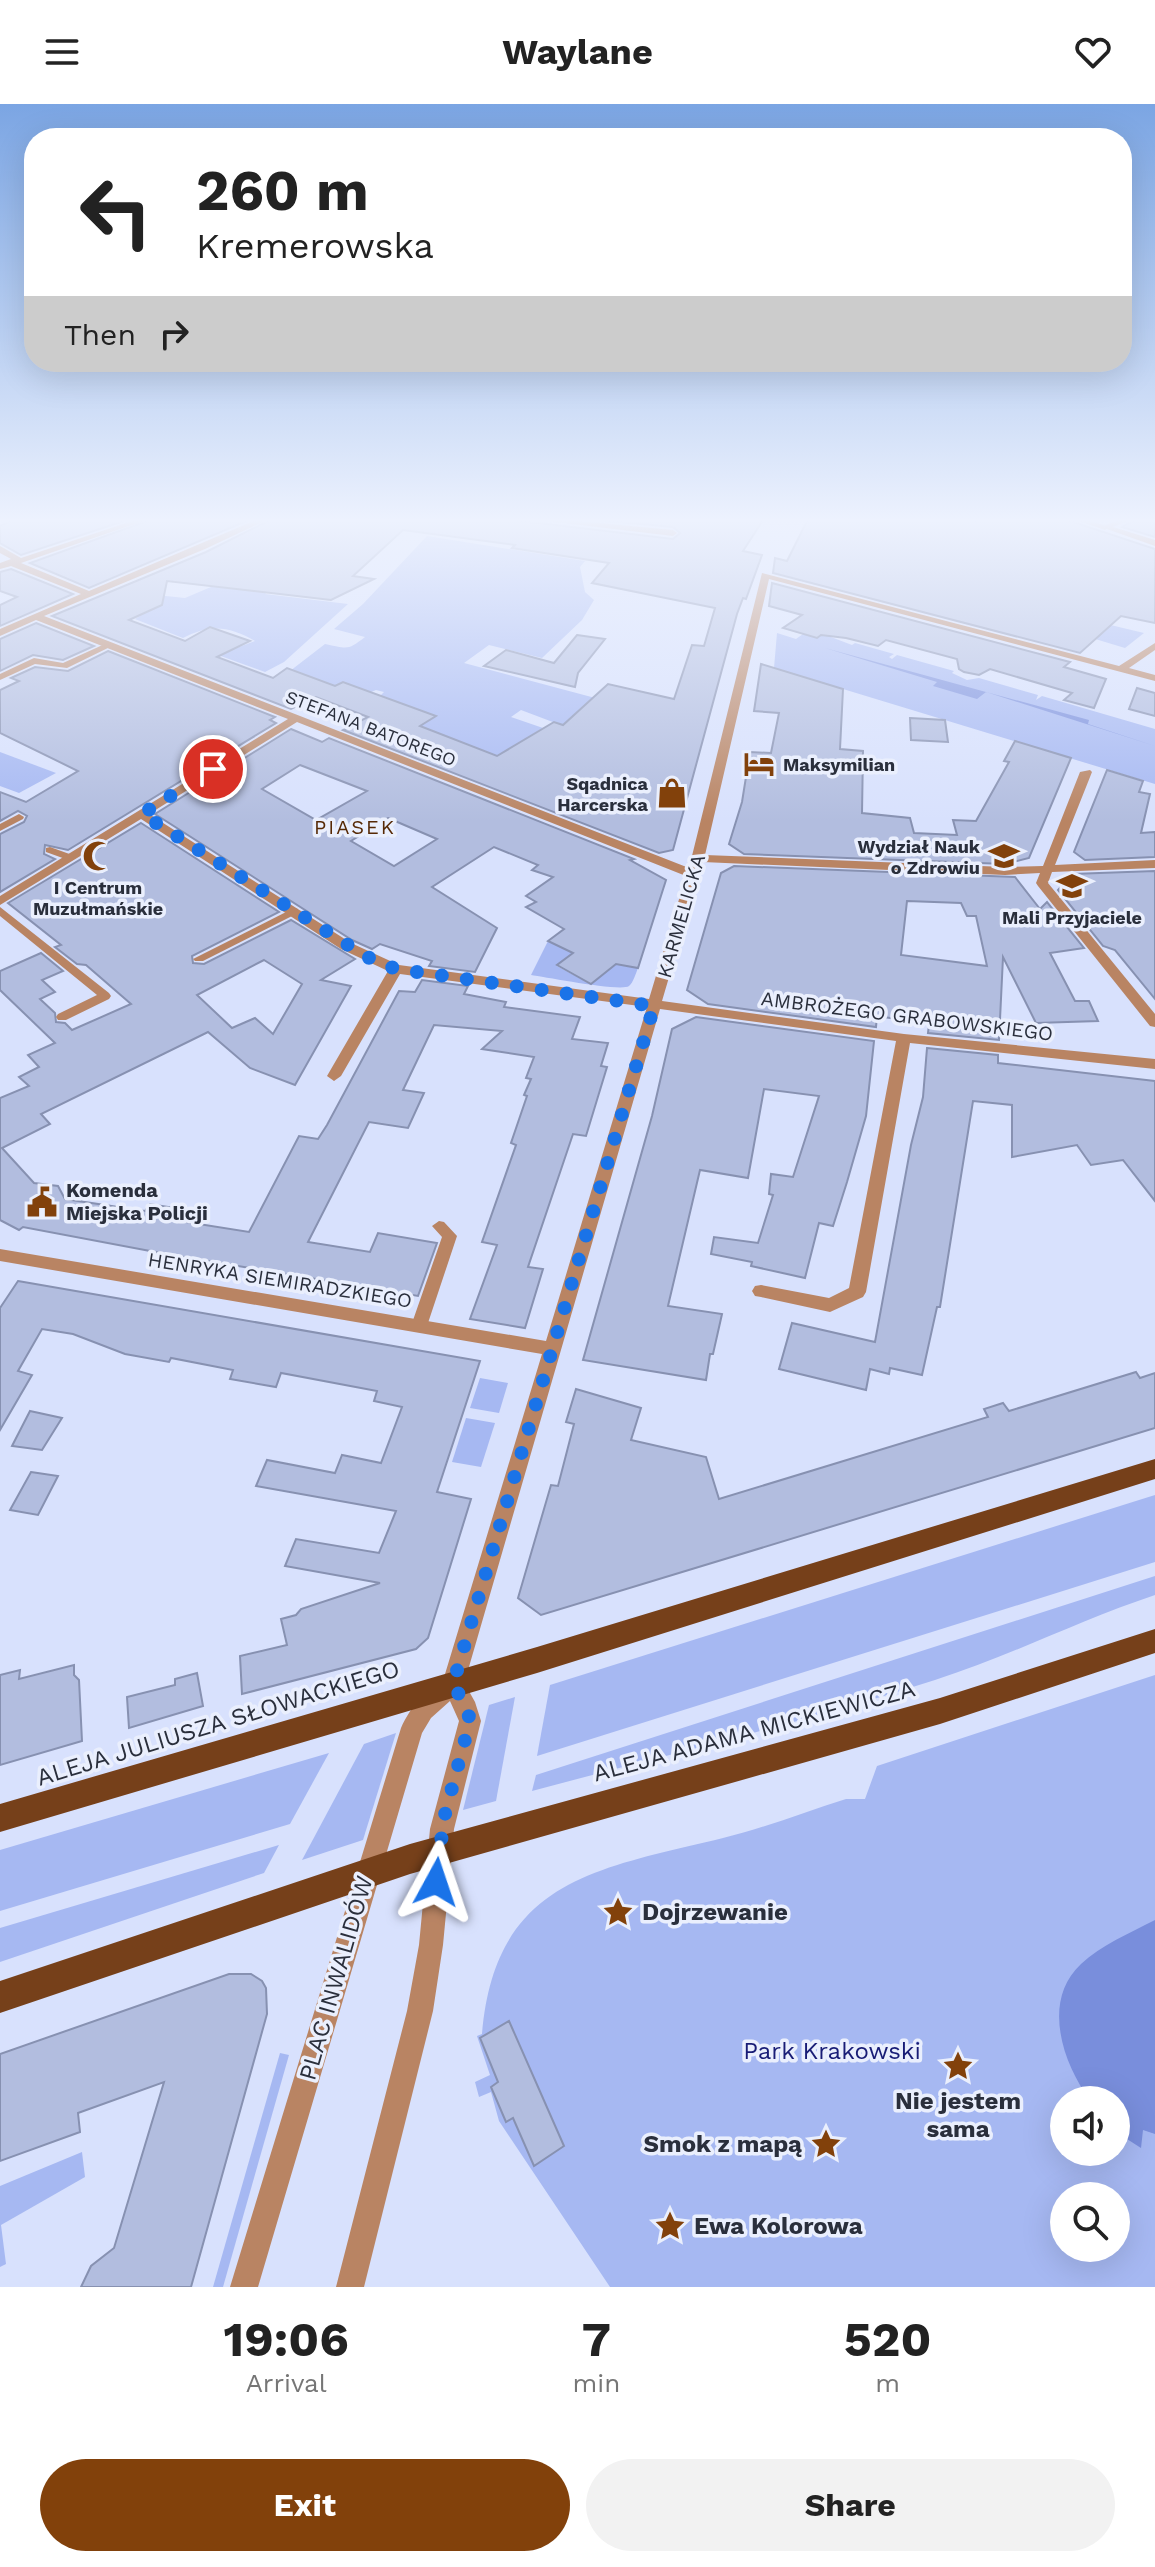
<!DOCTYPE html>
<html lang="en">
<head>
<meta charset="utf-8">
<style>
  :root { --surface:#fff; --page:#f2f2f2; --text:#222; --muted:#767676; --accent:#82410b }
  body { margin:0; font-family:"Work Sans",sans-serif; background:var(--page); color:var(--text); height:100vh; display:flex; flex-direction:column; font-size:30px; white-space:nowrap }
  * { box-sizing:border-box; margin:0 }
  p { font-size:26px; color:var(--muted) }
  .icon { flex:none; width:44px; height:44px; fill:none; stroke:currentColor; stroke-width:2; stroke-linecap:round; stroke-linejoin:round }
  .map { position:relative; height:2183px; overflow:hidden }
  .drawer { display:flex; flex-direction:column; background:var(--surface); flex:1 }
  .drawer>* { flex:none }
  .banner { position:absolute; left:24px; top:24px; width:1108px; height:244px; border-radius:32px; box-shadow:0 8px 32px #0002; background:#fff; color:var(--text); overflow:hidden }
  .tools { position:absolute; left:1050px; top:1982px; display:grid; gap:16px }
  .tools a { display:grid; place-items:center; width:80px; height:80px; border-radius:50%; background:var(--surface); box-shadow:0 8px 32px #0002; font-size:40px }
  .pin { position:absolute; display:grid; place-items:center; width:68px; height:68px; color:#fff; margin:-34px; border:4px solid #fff; border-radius:50%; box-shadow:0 2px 8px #0007 }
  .me { position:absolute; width:88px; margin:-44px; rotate:5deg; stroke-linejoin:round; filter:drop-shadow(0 0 6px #0008) }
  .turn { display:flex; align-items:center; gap:28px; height:168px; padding:0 40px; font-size:36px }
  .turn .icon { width:104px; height:104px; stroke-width:2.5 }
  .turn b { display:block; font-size:56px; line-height:68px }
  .then { display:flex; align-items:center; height:76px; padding:0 40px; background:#0003; gap:16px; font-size:30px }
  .eta { display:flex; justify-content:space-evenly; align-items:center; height:136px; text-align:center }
  .eta b { font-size:48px; font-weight:700; line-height:56px }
  .cta { display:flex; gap:16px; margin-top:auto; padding:16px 40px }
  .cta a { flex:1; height:92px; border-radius:48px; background:var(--accent); color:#fff; font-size:32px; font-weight:700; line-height:92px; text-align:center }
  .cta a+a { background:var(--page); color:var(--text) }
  header { display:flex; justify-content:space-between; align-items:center; height:104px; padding:0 40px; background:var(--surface); font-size:36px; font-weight:700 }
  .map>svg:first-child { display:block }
</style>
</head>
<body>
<header><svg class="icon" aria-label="menu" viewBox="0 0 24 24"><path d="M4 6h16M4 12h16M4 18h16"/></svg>Waylane<svg class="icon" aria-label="heart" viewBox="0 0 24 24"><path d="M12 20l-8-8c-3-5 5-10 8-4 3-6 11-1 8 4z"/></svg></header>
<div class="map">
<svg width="1155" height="2183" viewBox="0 0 1155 2183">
  <rect width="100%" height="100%" fill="#d8e1fd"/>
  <g fill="#a6b8f2" fill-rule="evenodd">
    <path d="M427,432L585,457L580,463L585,488L594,496L582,516L542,554L489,541L464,559L629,603L566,623L521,606L511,613L543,624L499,651L497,655L431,626L426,629L380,592L384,588L376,586L371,588L342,578L334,582L290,567L325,540C349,545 348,546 365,533L334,525L363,500Z"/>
    <path d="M279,478L265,490L348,500L284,558L265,568L218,551L255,537C229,522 210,520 183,534L135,515L148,507L156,491L185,494L218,480Z"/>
    <polygon points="1098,518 1144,529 1125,544 1082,531"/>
    <polygon points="777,529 796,535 803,530 817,534 823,530 852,541 855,539 894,550 889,553 892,555 897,551 954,567 952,569 967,576 979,574 1038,591 1036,596 1042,592 1155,625 1155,680 774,564"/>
    <polygon points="0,648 56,669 19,689 0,682"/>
    <path d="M548,837L573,849L557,862L590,880L616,860L638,864C636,869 633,879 629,882C621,888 546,873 531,871Z"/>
    <polygon points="480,1274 508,1279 499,1309 470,1304"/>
    <polygon points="466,1314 495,1319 481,1363 452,1358"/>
    <polygon points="1155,1391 1155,1458 537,1652 550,1581"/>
    <path d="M1155,1472V1491C1080,1516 1010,1552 935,1576C802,1619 666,1651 532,1687L536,1671Z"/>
    <path d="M1155,1571V2183H610L499,2017L491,1988L479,1993L475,1978L490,1971L477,1932L482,1930C495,1776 596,1765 723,1734C764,1724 805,1708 846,1695H865L877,1662ZM1064,1996H1116V2048H1064ZM1064,2092H1116V2144H1064Z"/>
    <polygon points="515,1593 496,1697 463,1706 489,1601"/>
    <polygon points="396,1629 363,1736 302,1756 364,1640"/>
    <polygon points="329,1649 290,1720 0,1807 0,1746"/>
    <polygon points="279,1741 264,1769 0,1858 0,1824"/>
    <polygon points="280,1949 289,1951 223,2183 213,2183"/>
    <polygon points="82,2048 85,2073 1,2121 6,2160 0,2163 0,2082"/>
  </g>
  <g fill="#798edc">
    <polygon points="825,544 1089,616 1088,620 1155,642 986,588 977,595 933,582 937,578"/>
    <path d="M1155,1816V2030L1143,2026L1141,2044L1116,2028V1996H1090C1063,1960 1041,1897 1081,1860C1101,1841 1130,1829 1155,1816Z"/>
  </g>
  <g fill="#b2bddf" stroke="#8791b1" stroke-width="2" fill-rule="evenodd">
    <polygon points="19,413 41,416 42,413 136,413 21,451 0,439 0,422"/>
    <polygon points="158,413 256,413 89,484 30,459"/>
    <path d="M276,413H510L513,416L673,435L680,429L673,423L564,413H765L743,447L762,451L746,495L743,494L737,510L673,746L659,749L343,626L368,613L316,593L291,605L52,512L206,448ZM403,426L515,441L512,444L609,459L592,479L715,504L704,542L692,541L674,595L608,580L563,621L554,618L497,652L420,622L436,612L343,578L335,582L287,564L273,574L217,553L250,537L210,523L185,537L129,516L162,501L167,477L331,496L374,475L353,472Z"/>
    <polygon points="809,413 958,413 976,417 988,413 1065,413 1067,416 1155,445 1155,519 1121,512 1080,549 773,469 775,454 787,457"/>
    <polygon points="1140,413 1155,413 1155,433 1122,423"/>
    <polygon points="11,465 73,490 0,522 0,501 17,493 0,487 0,468"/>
    <polygon points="772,479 1070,558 1064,563 1106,575 1094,604 1064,596 1072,589 990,565 979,571 964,568 959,565 957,555 886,536 878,542 846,534 821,531 817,534 783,524 802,511 769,502"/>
    <polygon points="36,519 94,542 63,556 33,551 0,567 0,535"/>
    <polygon points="577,531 605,535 578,569 575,583 484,562 506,546 554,559"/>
    <polygon points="108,547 275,613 270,616 276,619 68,746 45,741 44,750 55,755 0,788 0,730 24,718 27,712 18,707 0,717 0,688 26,698 78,667 0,629 0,586 19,577 11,574 35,563 68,567"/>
    <polygon points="761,560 843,585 840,645 863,647 862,709 910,714 914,729 957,731 953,716 976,717 1009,658 1004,657 1015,637 1071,654 1029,754 1005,760 744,750 729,740 742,698 750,648 771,649 779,609 754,607"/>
    <polygon points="1137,584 1155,589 1155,612 1129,605"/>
    <polygon points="910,614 945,616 948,638 911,636"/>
    <path d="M291,625L322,638L329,634L634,755L630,756L666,776L638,864L616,860L591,880L557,861L573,849L548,837L564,825L526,803L536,798L526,792L553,773L532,766L538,761L494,743L432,783L497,824L475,868L429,862L432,857L380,840L372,845L352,836L155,710ZM300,661L367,687L316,716L262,685ZM388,714L437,735L394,762L351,737Z"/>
    <polygon points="1107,666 1143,677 1139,688 1150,690 1141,729 1155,728 1155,753 1085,756 1074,748"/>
    <path d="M141,719L279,808L192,852L193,859L204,860L291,816L355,855L321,876L351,882L295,981L250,964L208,928L41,1010L50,1020L2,1044L34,1079L58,1082L65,1095L145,1107L150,1100L193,1107L186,1118L249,1128L299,1032L318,1035L327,1021L399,887L415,888L422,876L468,882L464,890L506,898L504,903L580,913L572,935L608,939L601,962L607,963L586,1032L573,1030L528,1163L543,1165L525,1224L470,1215L497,1141L482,1138L516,1041L511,1039L527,992L524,991L531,975L526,974L534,953L482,945L502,927L434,921L403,986L424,989L408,1024L369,1018L308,1138L370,1148L378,1129L437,1139L418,1192L166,1150L23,1123L19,1126L0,1116V994L29,982L19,973L39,963L28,951L55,939L0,886V867L41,849L63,867L42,876L55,888L40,895L55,909L56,918L65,919L72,926L131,900L86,861L77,860L55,843L61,841L8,799ZM264,856L302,880L273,930L255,914L232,924L197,891Z"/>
    <path d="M734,762L1015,773L1040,805L1047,798L1084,844L1050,849L1075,897H1089L1098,917L1036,919L1003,853L999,936L928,929L929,920L877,912L876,923L708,900L687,886L721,769ZM907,797L961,799L967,812H976L987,862L901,851Z"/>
    <polygon points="1155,767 1155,895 1115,846 1103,842 1058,786 1072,770"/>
    <polygon points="696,913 874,937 866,1012 847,1078 833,1122 819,1119 805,1174 751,1162 752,1158 711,1150 714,1133 758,1139 773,1091 769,1090 771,1070 793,1073 819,992 764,985 748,1074 700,1066 668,1202 722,1210 713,1250 710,1250 706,1276 583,1256 652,1012 672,925"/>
    <polygon points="927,944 998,951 998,959 1155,977 1155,1097 1123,1056 1091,1061 1077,1041 1012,1053 1012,1001 973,997 940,1203 937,1203 922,1271 890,1264 889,1270 870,1265 866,1286 779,1265 792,1219 875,1238 911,1041 923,993"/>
    <polygon points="18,1177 480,1257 437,1388 471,1395 428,1534 416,1545 242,1590 240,1552 287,1541 281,1515 296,1511 301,1505 380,1479 285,1462 296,1435 379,1449 396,1407 256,1382 267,1356 335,1369 342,1351 381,1359 402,1303 374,1297 377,1287 281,1269 276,1283 230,1275 233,1266 171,1254 169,1258 125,1250 73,1230 42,1225 18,1267 32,1271 0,1326 0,1204"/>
    <polygon points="1136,1268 1140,1274 1155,1269 1155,1324 541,1511 518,1494 551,1381 558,1382 574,1320 566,1318 576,1285 641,1304 631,1336 706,1353 719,1395 988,1313 984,1305 1003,1299 1009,1307"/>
    <polygon points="30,1307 62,1314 42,1346 12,1342"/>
    <polygon points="31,1368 58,1372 38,1411 10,1406"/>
    <polygon points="74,1561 74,1571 79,1576 82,1637 0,1661 0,1571 20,1566 19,1575"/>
    <polygon points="197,1569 203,1602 129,1624 127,1593 175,1581 175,1575"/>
    <polygon points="229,1870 251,1870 262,1877 266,1884 267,1910 191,2183 81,2183 91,2162 114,2144 164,1978 78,2009 80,2028 0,2057 0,1950"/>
    <polygon points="509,1917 564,2042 534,2062 513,2014 506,2018 491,1983 498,1978 480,1934"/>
  </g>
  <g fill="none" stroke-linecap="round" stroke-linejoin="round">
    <g fill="#b98463" fill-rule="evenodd">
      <polygon points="107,539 114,541 67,564 35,560 0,576 0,570 34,554 63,559"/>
      <polygon points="19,710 24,713 23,715 0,727 0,720"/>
      <polygon points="50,743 75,752 76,754 71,757 46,748 46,744"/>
      <polygon points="0,803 109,889 111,892 109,895 66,916 58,916 56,913 58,910 97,891 0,812"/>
      <polygon points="294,804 298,805 298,809 203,857 195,857 193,855"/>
      <polygon points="439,1117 444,1118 457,1132 427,1222 424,1226 414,1226 411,1222 442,1133 432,1122"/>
    </g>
    <polygon fill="#b98463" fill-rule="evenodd" points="1068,413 1079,413 1109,423 1105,426"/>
    <g fill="#b98463" fill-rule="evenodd">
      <path d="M144,413H155L21,459L89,487L263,413H273L205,445L44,512L689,764L762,469L1119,562L1155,539V546L1129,564L1155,571V577L769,475L705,751L1005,763L1043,762L1080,668L1090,666L1092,668L1055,761L1155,756V764L1052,768L1048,779L1155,910V923L1150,922L1038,782L1036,779L1040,769L1005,771L703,758L662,897L904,930L1155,955V965L910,939L866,1188L863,1193L830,1208L761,1193L755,1192L752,1187L755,1182L761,1181L829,1194L849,1184L896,937L660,905L464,1580L461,1587L453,1590L445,1587L442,1580L542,1250L0,1157V1145L546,1237L647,903L400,870L341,972L334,977L327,972L388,867L341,845L141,715L0,801V792L288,615L36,516L0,532V525L81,490L11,462L0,465V459L11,455L0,449V442L21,454ZM297,618L686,772L649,895L399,861L351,839L149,710Z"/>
      <polygon points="513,413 537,413 673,426 677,429 673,432"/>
      <polygon points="1126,413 1137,413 1113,423 1155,436 1155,442 1101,423"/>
    </g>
    <path fill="#b98463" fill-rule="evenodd" d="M453,1570L461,1573L475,1598L481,1617L454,1725L443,1841L433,1907L364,2183H336L407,1907L419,1841L430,1725L459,1617L450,1597L431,1614L422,1629L258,2183H230L401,1624C410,1603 431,1578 453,1570Z"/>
    <g fill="#76401a" fill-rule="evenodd">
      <polygon points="1155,1355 1155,1375 537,1569 0,1728 0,1700 537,1543"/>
      <polygon points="1155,1525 1155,1549 940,1620 410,1770 0,1909 0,1877 410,1740 940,1594"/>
    </g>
  </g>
  <linearGradient id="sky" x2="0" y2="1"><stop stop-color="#7ba5e3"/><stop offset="0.58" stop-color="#edf2fe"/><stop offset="1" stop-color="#edf2fe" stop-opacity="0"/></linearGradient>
  <rect width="1155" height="718" fill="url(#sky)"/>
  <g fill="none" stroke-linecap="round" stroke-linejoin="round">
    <polyline stroke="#1a73e8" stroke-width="14" stroke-dasharray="0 25.2" points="213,665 142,710 367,853 396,865 654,902 453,1580 467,1605 470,1617 444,1714 436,1778"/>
  </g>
  <defs>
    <g id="hotel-bare" transform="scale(2.4)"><path d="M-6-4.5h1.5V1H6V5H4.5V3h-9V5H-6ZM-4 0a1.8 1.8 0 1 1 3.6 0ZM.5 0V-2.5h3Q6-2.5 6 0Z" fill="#82410b" stroke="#eaeffd" stroke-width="2.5" paint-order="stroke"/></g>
    <g id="shop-bare" transform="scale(2.4)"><path d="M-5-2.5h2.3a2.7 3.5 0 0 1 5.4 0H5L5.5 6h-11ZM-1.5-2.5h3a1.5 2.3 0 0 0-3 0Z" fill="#82410b" stroke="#eaeffd" stroke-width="2.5" paint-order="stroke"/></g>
    <g id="mosque-bare" transform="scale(2.4)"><path d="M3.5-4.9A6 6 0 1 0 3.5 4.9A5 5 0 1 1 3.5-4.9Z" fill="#82410b" stroke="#eaeffd" stroke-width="2.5" paint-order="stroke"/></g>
    <g id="university-bare" transform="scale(2.4)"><path d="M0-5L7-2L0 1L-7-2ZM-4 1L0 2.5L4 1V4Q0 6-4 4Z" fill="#82410b" stroke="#eaeffd" stroke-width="2.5" paint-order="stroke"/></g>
    <g id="school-bare" transform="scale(2.4)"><path d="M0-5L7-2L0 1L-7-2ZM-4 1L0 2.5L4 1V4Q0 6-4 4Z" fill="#82410b" stroke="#eaeffd" stroke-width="2.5" paint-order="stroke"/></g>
    <g id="civic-bare" transform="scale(2.4)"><path d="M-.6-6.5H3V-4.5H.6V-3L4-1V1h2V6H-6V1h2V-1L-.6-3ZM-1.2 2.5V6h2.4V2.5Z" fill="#82410b" stroke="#eaeffd" stroke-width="2.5" paint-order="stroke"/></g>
    <g id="sight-bare" transform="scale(2.4)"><path d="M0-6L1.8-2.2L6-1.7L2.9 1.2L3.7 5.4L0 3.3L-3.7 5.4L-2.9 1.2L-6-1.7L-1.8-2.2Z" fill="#82410b" stroke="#eaeffd" stroke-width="2.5" paint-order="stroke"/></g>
  </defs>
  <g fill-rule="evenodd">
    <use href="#hotel-bare" x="759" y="660"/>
    <use href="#shop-bare" x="672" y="689"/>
    <use href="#mosque-bare" x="98" y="752"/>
    <use href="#university-bare" x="1004" y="752"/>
    <use href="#school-bare" x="1072" y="782"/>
    <use href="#civic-bare" x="42" y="1098"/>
    <use href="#sight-bare" x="618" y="1808"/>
    <use href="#sight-bare" x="958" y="1962"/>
    <use href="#sight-bare" x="826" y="2040"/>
    <use href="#sight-bare" x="670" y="2122"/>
  </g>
  <g text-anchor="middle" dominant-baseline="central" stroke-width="7" stroke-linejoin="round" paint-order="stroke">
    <g font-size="18" fill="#2a2f3c" stroke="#eaeffd">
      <text transform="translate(371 624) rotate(21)">STEFANA BATOREGO</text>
    </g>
    <g font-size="18" font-weight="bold" fill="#2a2f3c" stroke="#eaeffd" text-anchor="end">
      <text x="783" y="660" text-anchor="start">Maksymilian</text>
      <text x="648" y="679">Sqadnica<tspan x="648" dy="21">Harcerska</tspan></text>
      <text x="980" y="742">Wydział Nauk<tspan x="980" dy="21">o Zdrowiu</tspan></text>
      <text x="98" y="783" text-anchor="middle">I Centrum<tspan x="98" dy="21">Muzułmańskie</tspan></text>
      <text x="1072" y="813" text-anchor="middle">Mali Przyjaciele</text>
    </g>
    <g font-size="20" letter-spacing="2" fill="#562905" stroke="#eaeffd">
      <text x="355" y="723">PIASEK</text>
    </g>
    <g font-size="20" fill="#2a2f3c" stroke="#eaeffd">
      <text transform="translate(681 812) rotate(-74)">KARMELICKA</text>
      <text transform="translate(907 912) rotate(7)">AMBROŻEGO GRABOWSKIEGO</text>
      <text transform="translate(280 1176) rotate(9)">HENRYKA SIEMIRADZKIEGO</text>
    </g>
    <g font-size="20" font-weight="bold" fill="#2a2f3c" stroke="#eaeffd" text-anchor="start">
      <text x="66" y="1086">Komenda<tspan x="66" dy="23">Miejska Policji</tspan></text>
    </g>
    <g font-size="24" fill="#2a2f3c" stroke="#eaeffd">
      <text transform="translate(218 1619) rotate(-17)">ALEJA JULIUSZA SŁOWACKIEGO</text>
      <text transform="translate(754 1627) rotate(-15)">ALEJA ADAMA MICKIEWICZA</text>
      <text transform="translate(336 1874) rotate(-74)">PLAC INWALIDÓW</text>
    </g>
    <g font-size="24" font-weight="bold" fill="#2a2f3c" stroke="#eaeffd" text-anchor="start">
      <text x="642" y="1808">Dojrzewanie</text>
      <text x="958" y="1997" text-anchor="middle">Nie jestem<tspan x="958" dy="28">sama</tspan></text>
      <text x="802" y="2040" text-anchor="end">Smok z mapą</text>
      <text x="694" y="2122">Ewa Kolorowa</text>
    </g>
    <g font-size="24" fill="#181c76" stroke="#eaeffd">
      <text x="832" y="1947">Park Krakowski</text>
    </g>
  </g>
</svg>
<div class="tools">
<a><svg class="icon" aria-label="sound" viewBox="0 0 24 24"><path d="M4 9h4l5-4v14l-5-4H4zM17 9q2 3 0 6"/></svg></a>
<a><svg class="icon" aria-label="search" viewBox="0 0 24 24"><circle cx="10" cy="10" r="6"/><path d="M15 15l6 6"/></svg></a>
</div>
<div class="pin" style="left:213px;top:665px;background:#d93025"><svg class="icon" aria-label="arrive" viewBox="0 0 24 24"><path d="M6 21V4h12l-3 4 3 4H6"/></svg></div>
<svg class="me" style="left:436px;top:1778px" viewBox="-20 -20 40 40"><path d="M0-17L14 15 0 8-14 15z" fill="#1a73e8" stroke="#fff" stroke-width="4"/></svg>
<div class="banner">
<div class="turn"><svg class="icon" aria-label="left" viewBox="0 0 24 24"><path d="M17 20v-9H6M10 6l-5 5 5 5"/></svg><div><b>260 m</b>Kremerowska</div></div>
<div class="then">Then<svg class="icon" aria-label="right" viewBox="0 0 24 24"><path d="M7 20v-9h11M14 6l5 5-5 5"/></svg></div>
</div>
</div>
<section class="drawer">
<div class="eta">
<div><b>19:06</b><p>Arrival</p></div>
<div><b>7</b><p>min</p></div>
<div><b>520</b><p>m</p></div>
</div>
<div class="cta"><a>Exit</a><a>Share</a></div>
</section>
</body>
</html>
